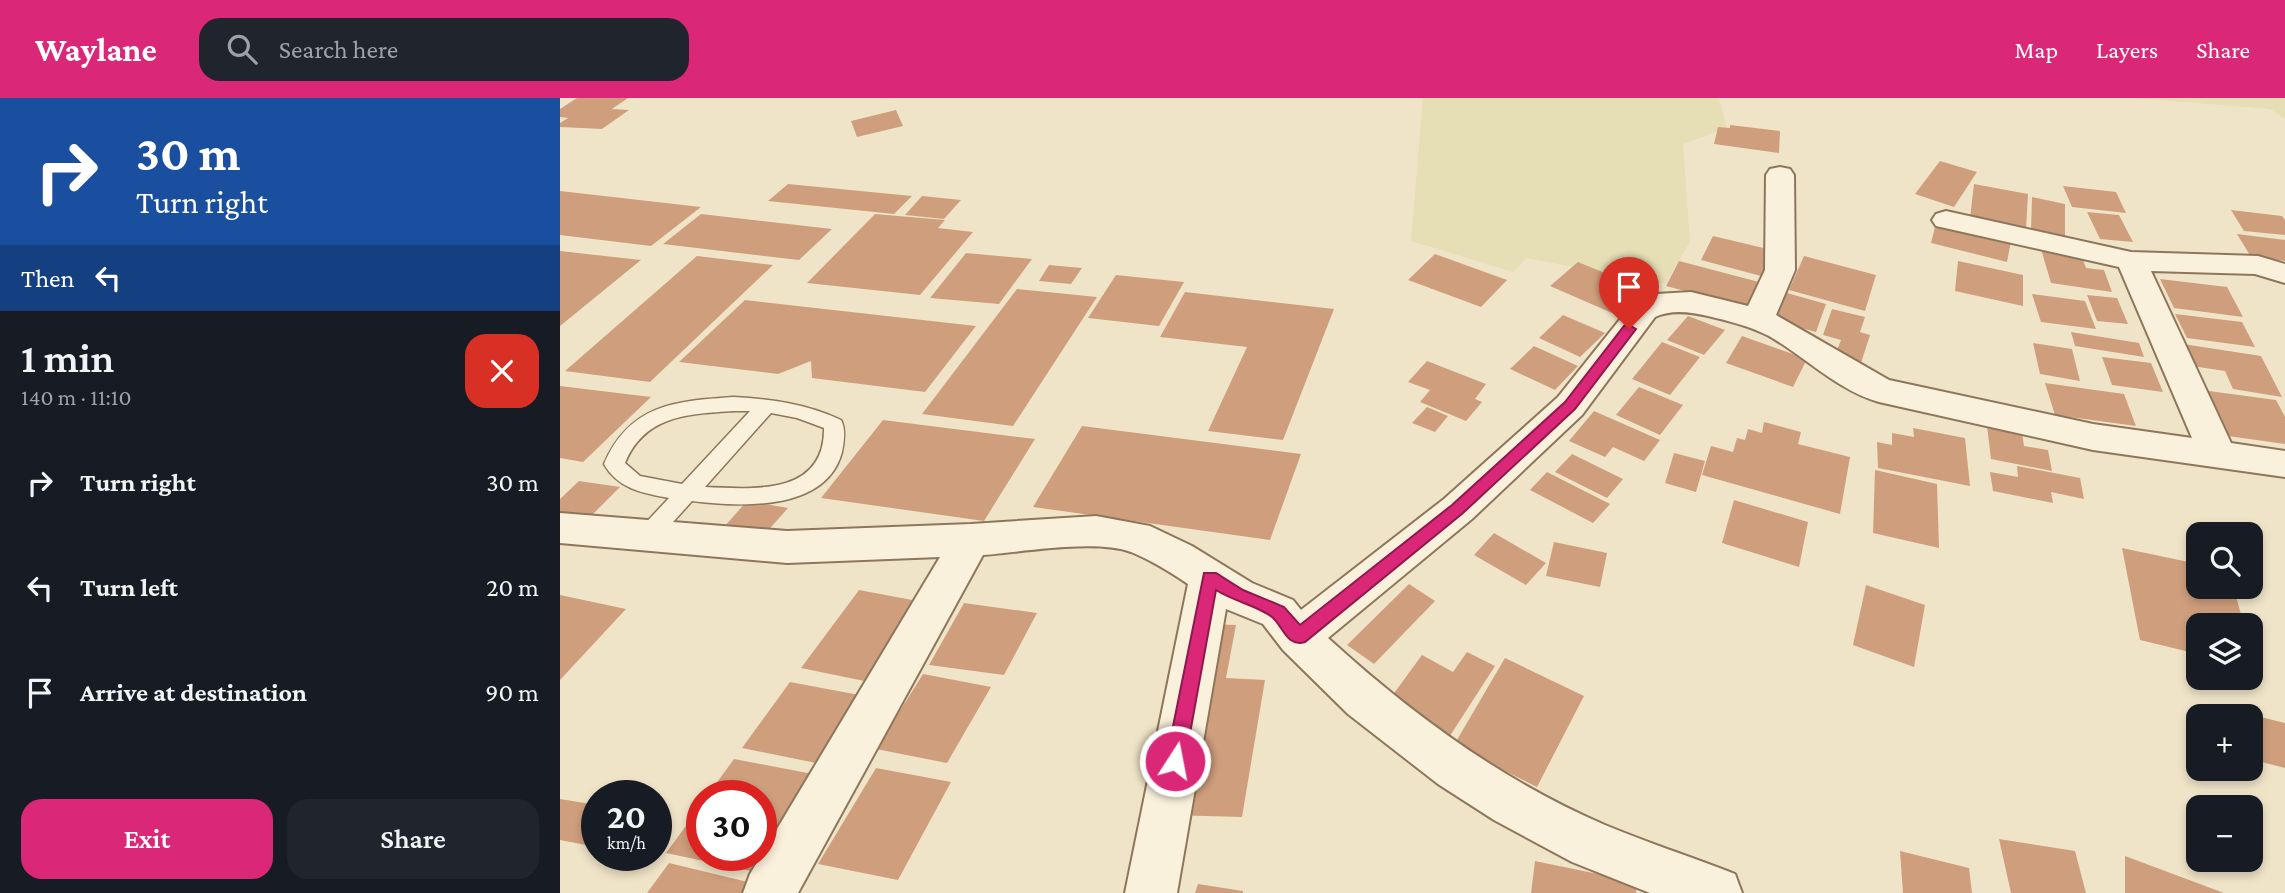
<!DOCTYPE html>
<html lang="en">
<head>
<meta charset="utf-8">
<style>
  :root { --surface:#171b24; --page:#20242c; --text:#f1f3f6; --muted:#9ea1a6; --accent:#db2777 }
  body { margin:0; font-family:"Crimson Pro",serif; background:var(--page); color:var(--text); height:100vh; display:flex; flex-direction:column; font-size:26px; white-space:nowrap }
  * { box-sizing:border-box; margin:0 }
  p { font-size:23px; color:var(--muted) }
  .icon { flex:none; width:38px; height:38px; fill:none; stroke:currentColor; stroke-width:2; stroke-linecap:round; stroke-linejoin:round }
  .map { position:relative; flex:1; overflow:hidden }
  .panel { display:flex; flex-direction:column; background:var(--surface); width:560px }
  .panel>* { flex:none }
  .guide { background:#1a4fa0; color:#fff; overflow:hidden }
  .tools { position:absolute; left:1626px; top:424px; display:grid; gap:14px }
  .tools a { display:grid; place-items:center; width:77px; height:77px; border-radius:14px; background:var(--surface); box-shadow:0 4px 10px #0003; font-size:35px }
  .speed { position:absolute; left:21px; top:682px; display:flex; gap:14px; font-size:35px; font-weight:700; text-align:center }
  .speed>* { display:grid; place-content:center; width:91px; height:91px; border-radius:50%; background:var(--surface); box-shadow:0 4px 10px #0003; line-height:1 }
  .speed small { font-size:18px; font-weight:400 }
  .speed .limit { border:10px solid #d22; background:#fff; color:#111 }
  .pin { position:absolute; display:grid; place-items:center; width:60px; height:60px; color:#fff; margin:-72px -30px; border-radius:50% 50% 50% 0; rotate:-45deg; box-shadow:0 0 7px #0007 }
  .pin .icon { rotate:45deg }
  .me { position:absolute; width:77px; margin:-38px; rotate:11deg; stroke-linejoin:round; filter:drop-shadow(0 0 5px #0008) }
  .turn { display:flex; align-items:center; gap:24px; height:147px; padding:0 21px; font-size:32px }
  .turn .icon { width:91px; height:91px; stroke-width:2.5 }
  .turn b { display:block; font-size:49px; line-height:60px }
  .then { display:flex; align-items:center; height:66px; padding:0 21px; background:#0003; gap:14px; font-size:26px }
  .round { display:grid; place-items:center; flex:none; width:74px; height:74px; border-radius:21px; background:var(--page) }
  .head { display:flex; align-items:center; justify-content:space-between; height:119px; padding:0 21px }
  h1 { font-size:42px; font-weight:600; line-height:52px }
  .primary-button { display:flex; gap:14px; margin-top:auto; padding:14px 21px }
  .primary-button a { flex:1; height:80px; border-radius:21px; background:var(--accent); color:#fff; font-size:28px; font-weight:600; line-height:80px; text-align:center }
  .primary-button a+a { background:var(--page); color:var(--text) }
  ul { padding:0; list-style:none }
  li { display:flex; align-items:center; gap:21px; height:105px; padding:0 21px }
  li div { flex:1 }
  li b { display:block; font-size:26px }
  li em { font-style:normal }
  header { display:flex; align-items:center; gap:42px; box-sizing:border-box; height:98px; padding:0 35px; background:var(--accent); color:#fff }
  header strong { font-size:33px }
  nav { display:flex; gap:38px; margin-inline-start:auto; font-size:24px }
  .search { width:490px; height:63px; background:var(--page); display:flex; align-items:center; gap:18px; box-sizing:border-box; padding:0 24px; border-radius:21px; color:var(--muted); font-size:26px }
  main { display:flex; flex:1; min-height:0 }
  .map>svg:first-child { display:block }
</style>
</head>
<body>
<header>
<strong>Waylane</strong>
<div class="search"><svg class="icon" aria-label="search" viewBox="0 0 24 24"><circle cx="10" cy="10" r="6"/><path d="M15 15l6 6"/></svg>Search here</div>
<nav><a>Map</a><a>Layers</a><a>Share</a></nav>
</header>
<main>
<section class="panel">
<div class="guide">
<div class="turn"><svg class="icon" aria-label="right" viewBox="0 0 24 24"><path d="M7 20v-9h11M14 6l5 5-5 5"/></svg><div><b>30 m</b>Turn right</div></div>
<div class="then">Then<svg class="icon" aria-label="left" viewBox="0 0 24 24"><path d="M17 20v-9H6M10 6l-5 5 5 5"/></svg></div>
</div>
<div class="head"><div><h1>1 min</h1><p>140 m · 11:10</p></div><a class="round" style="background:#d93025;color:#fff"><svg class="icon" aria-label="close" viewBox="0 0 24 24"><path d="M6 6l12 12M18 6L6 18"/></svg></a></div>
<ul>
<li><svg class="icon" aria-label="right" viewBox="0 0 24 24"><path d="M7 20v-9h11M14 6l5 5-5 5"/></svg><div><b>Turn right</b></div><em>30 m</em></li>
<li><svg class="icon" aria-label="left" viewBox="0 0 24 24"><path d="M17 20v-9H6M10 6l-5 5 5 5"/></svg><div><b>Turn left</b></div><em>20 m</em></li>
<li><svg class="icon" aria-label="arrive" viewBox="0 0 24 24"><path d="M6 21V4h12l-3 4 3 4H6"/></svg><div><b>Arrive at destination</b></div><em>90 m</em></li>
</ul>
<div class="primary-button"><a>Exit</a><a>Share</a></div>
</section>
<div class="map">
<svg width="1725" height="795" viewBox="0 0 1725 795">
  <rect width="100%" height="100%" fill="#f0e4c8"/>
  <g fill="#e6deb5">
    <polygon points="863,0 1159,0 1167,30 1123,46 1130,144 1105,186 966,160 953,174 851,143"/>
    <polygon points="1574,0 1725,0 1725,21 1710,11"/>
  </g>
  <g fill="#cf9f7d">
    <polygon points="17,0 68,0 52,11 69,12 42,31 0,29 0,25 8,20 0,19 0,11"/>
    <polygon points="336,12 343,28 297,39 291,23"/>
    <polygon points="1170,27 1220,33 1219,55 1154,46 1158,29 1170,30"/>
    <polygon points="1380,63 1417,74 1394,109 1355,96"/>
    <polygon points="228,86 352,98 334,116 208,103"/>
    <polygon points="1414,86 1468,96 1466,132 1410,120"/>
    <polygon points="1503,88 1556,94 1566,115 1512,109"/>
    <polygon points="0,93 141,109 91,148 0,137"/>
    <polygon points="362,98 401,102 384,121 345,117"/>
    <polygon points="1472,99 1505,106 1505,138 1471,131"/>
    <polygon points="1671,112 1722,118 1725,122 1725,137 1684,133"/>
    <polygon points="1527,114 1559,117 1573,144 1540,141"/>
    <polygon points="141,116 272,131 239,162 103,146"/>
    <polygon points="315,116 385,122 378,130 413,134 360,197 247,185"/>
    <polygon points="1376,125 1451,143 1447,164 1371,145"/>
    <polygon points="1677,136 1725,142 1725,163 1691,159"/>
    <polygon points="1153,138 1212,152 1201,178 1141,162"/>
    <polygon points="1481,151 1521,156 1526,170 1544,172 1552,194 1491,185"/>
    <polygon points="0,153 81,162 0,228"/>
    <polygon points="406,155 472,161 439,206 370,200"/>
    <polygon points="875,156 947,182 921,209 848,182"/>
    <polygon points="137,158 213,167 90,284 5,273"/>
    <polygon points="1244,158 1316,177 1305,213 1229,192"/>
    <polygon points="1119,163 1199,184 1189,210 1106,188"/>
    <polygon points="1398,163 1463,177 1463,208 1395,193"/>
    <polygon points="1018,164 1079,189 1052,215 990,188"/>
    <polygon points="489,167 522,170 511,186 479,183"/>
    <polygon points="556,177 624,184 599,228 528,220"/>
    <polygon points="1600,181 1667,189 1683,219 1614,210"/>
    <polygon points="457,191 537,199 453,328 362,316"/>
    <polygon points="1220,193 1266,206 1256,234 1208,221"/>
    <polygon points="625,194 774,211 723,342 648,333 687,249 600,239"/>
    <polygon points="1472,196 1525,203 1536,231 1481,224"/>
    <polygon points="1527,197 1557,200 1568,226 1537,223"/>
    <polygon points="185,202 416,228 365,294 252,280 251,263 218,276 119,264"/>
    <polygon points="1272,211 1305,219 1300,234 1310,237 1301,265 1275,257 1281,242 1263,237"/>
    <polygon points="1615,216 1682,224 1695,249 1627,240"/>
    <polygon points="1003,217 1045,235 1020,259 979,240"/>
    <polygon points="1128,218 1165,232 1144,257 1107,242"/>
    <polygon points="1511,234 1579,245 1584,259 1515,248"/>
    <polygon points="1182,238 1247,261 1233,289 1166,265"/>
    <polygon points="1102,244 1140,259 1110,297 1072,281"/>
    <polygon points="1473,245 1512,251 1520,283 1480,276"/>
    <polygon points="1623,246 1701,258 1722,299 1673,291 1665,273 1632,268"/>
    <polygon points="974,248 1018,268 995,292 950,271"/>
    <polygon points="1542,259 1591,265 1603,294 1552,287"/>
    <polygon points="867,263 926,286 915,301 922,304 906,323 860,304 870,292 848,284"/>
    <polygon points="1485,285 1564,296 1576,328 1495,317"/>
    <polygon points="0,288 91,299 23,364 0,360"/>
    <polygon points="1079,289 1123,307 1100,337 1056,317"/>
    <polygon points="1634,291 1716,302 1725,319 1725,346 1654,336"/>
    <polygon points="867,309 888,318 875,334 852,325"/>
    <polygon points="1034,313 1100,342 1084,363 1053,349 1045,359 1009,343"/>
    <polygon points="323,322 475,341 424,423 261,400"/>
    <polygon points="1204,324 1241,334 1238,346 1290,359 1280,416 1142,377 1151,348 1173,354 1177,340 1185,342 1188,331 1202,335"/>
    <polygon points="522,328 741,356 710,442 473,409"/>
    <polygon points="1427,328 1462,335 1464,348 1488,352 1492,373 1431,361"/>
    <polygon points="1353,330 1405,340 1410,388 1318,370 1317,344 1332,347 1332,335 1354,339"/>
    <polygon points="1114,355 1145,363 1136,394 1105,385"/>
    <polygon points="1012,356 1063,381 1047,400 995,374"/>
    <polygon points="1457,368 1520,380 1524,401 1491,394 1493,405 1433,393 1430,374 1458,379"/>
    <polygon points="1315,372 1377,386 1379,450 1313,435"/>
    <polygon points="987,374 1050,406 1033,425 970,392"/>
    <polygon points="19,383 60,389 30,419 0,414 0,401"/>
    <polygon points="1174,402 1248,424 1239,469 1162,445"/>
    <polygon points="187,403 228,410 204,437 163,430"/>
    <polygon points="934,435 986,465 966,487 914,457"/>
    <polygon points="994,444 1047,455 1040,489 986,478"/>
    <polygon points="1562,450 1638,466 1638,488 1673,488 1684,527 1638,527 1638,556 1580,542"/>
    <polygon points="849,486 875,503 814,566 787,547"/>
    <polygon points="1306,487 1365,507 1354,569 1293,547"/>
    <polygon points="299,492 368,505 314,585 241,570"/>
    <polygon points="0,497 66,511 0,582"/>
    <polygon points="404,505 477,515 444,577 369,567"/>
    <polygon points="651,526 676,527 666,580 705,582 682,719 610,717"/>
    <polygon points="907,554 935,568 886,644 824,609 862,557 893,574"/>
    <polygon points="945,560 1024,598 977,689 894,647"/>
    <polygon points="363,576 431,589 387,665 316,651"/>
    <polygon points="230,584 310,599 266,667 182,650"/>
    <polygon points="1672,612 1725,625 1725,670 1690,661 1690,618 1674,618"/>
    <polygon points="174,661 253,676 201,757 201,698 147,698"/>
    <polygon points="316,670 391,684 338,782 258,766"/>
    <polygon points="0,701 37,707 37,749 0,742"/>
    <polygon points="142,706 142,758 201,758 191,773 106,755"/>
    <polygon points="1439,741 1515,753 1526,795 1451,795"/>
    <polygon points="1340,753 1409,770 1412,795 1343,795"/>
    <polygon points="1565,758 1664,795 1565,795"/>
    <polygon points="975,763 1077,784 1076,795 971,795"/>
    <polygon points="109,765 196,786 190,795 87,795"/>
    <polygon points="638,786 683,793 683,795 635,795"/>
  </g>
  <g fill="none" stroke-linecap="round" stroke-linejoin="round">
    <g stroke="#8d765c" stroke-width="3">
      <path id="service" d="M174,299C211,301 247,306 281,322C286,331 284,344 282,354C266,414 180,409 132,403L95,444L87,446L79,444L76,438L79,432L109,400C83,395 58,391 44,366C70,306 115,303 174,299ZM174,313H190L122,386L80,378L65,365C85,317 128,316 174,313ZM211,315L237,320L264,330C265,398 193,391 145,389Z"/>
    </g>
    <g stroke="#8d765c" stroke-width="4">
      <path id="minor" d="M1220,69L1230,71L1234,77L1235,172L1216,217L1329,282L1533,326L1632,340L1559,169L1376,128L1372,122L1376,116L1386,113L1571,154L1698,158L1725,166V185L1695,176L1591,173L1671,345L1725,353V379L1533,352L1319,304C1277,292 1246,259 1209,238C1189,228 1169,223 1148,218C1131,214 1111,211 1095,219L1022,317L912,421L768,540C850,615 942,683 1045,727C1088,745 1132,759 1175,776L1182,795H1090L1012,764L934,722L878,686L788,616L723,552L703,526L666,511L617,795H565L628,486C610,474 591,462 571,454C535,441 463,454 423,457L238,795H183L190,776L380,459L227,465L0,445V415L227,433L411,426L536,418L590,428L632,448L692,485L733,502L741,512L884,401L998,299L1073,205L1096,196L1131,194L1188,208L1205,172L1206,77L1210,71Z"/>
    </g>
    <use href="#service" fill="#faf1dc" fill-rule="evenodd"/>
    <use href="#minor" fill="#faf1dc" fill-rule="evenodd"/>
  </g>
  <path fill="#db2777" stroke="#8e194d" stroke-width="2" d="M1069,227L1076,231L1015,311L903,415L745,544C727,550 723,528 712,519C698,508 673,503 656,492L625,663L622,670L615,673L608,670L606,663L644,475H656L683,492L724,509L740,527L892,407L1005,304L1064,228Z"/>
</svg>
<div class="tools">
<a><svg class="icon" aria-label="search" viewBox="0 0 24 24"><circle cx="10" cy="10" r="6"/><path d="M15 15l6 6"/></svg></a>
<a><svg class="icon" aria-label="layers" viewBox="0 0 24 24"><path d="M12 4l9 5-9 5-9-5zM3 14l9 5 9-5"/></svg></a>
<a>+</a>
<a>−</a>
</div>
<div class="speed"><div>20<small>km/h</small></div><div class="limit">30</div></div>
<div class="pin" style="left:1069px;top:231px;background:#d93025"><svg class="icon" aria-label="arrive" viewBox="0 0 24 24"><path d="M6 21V4h12l-3 4 3 4H6"/></svg></div>
<svg class="me" style="left:615px;top:663px" viewBox="-20 -20 40 40"><circle r="17" fill="#db2777" stroke="#fff" stroke-width="3"/><path d="M0-11L8 9 0 5-8 9z" fill="#fff"/></svg>
</div>
</main>
</body>
</html>
